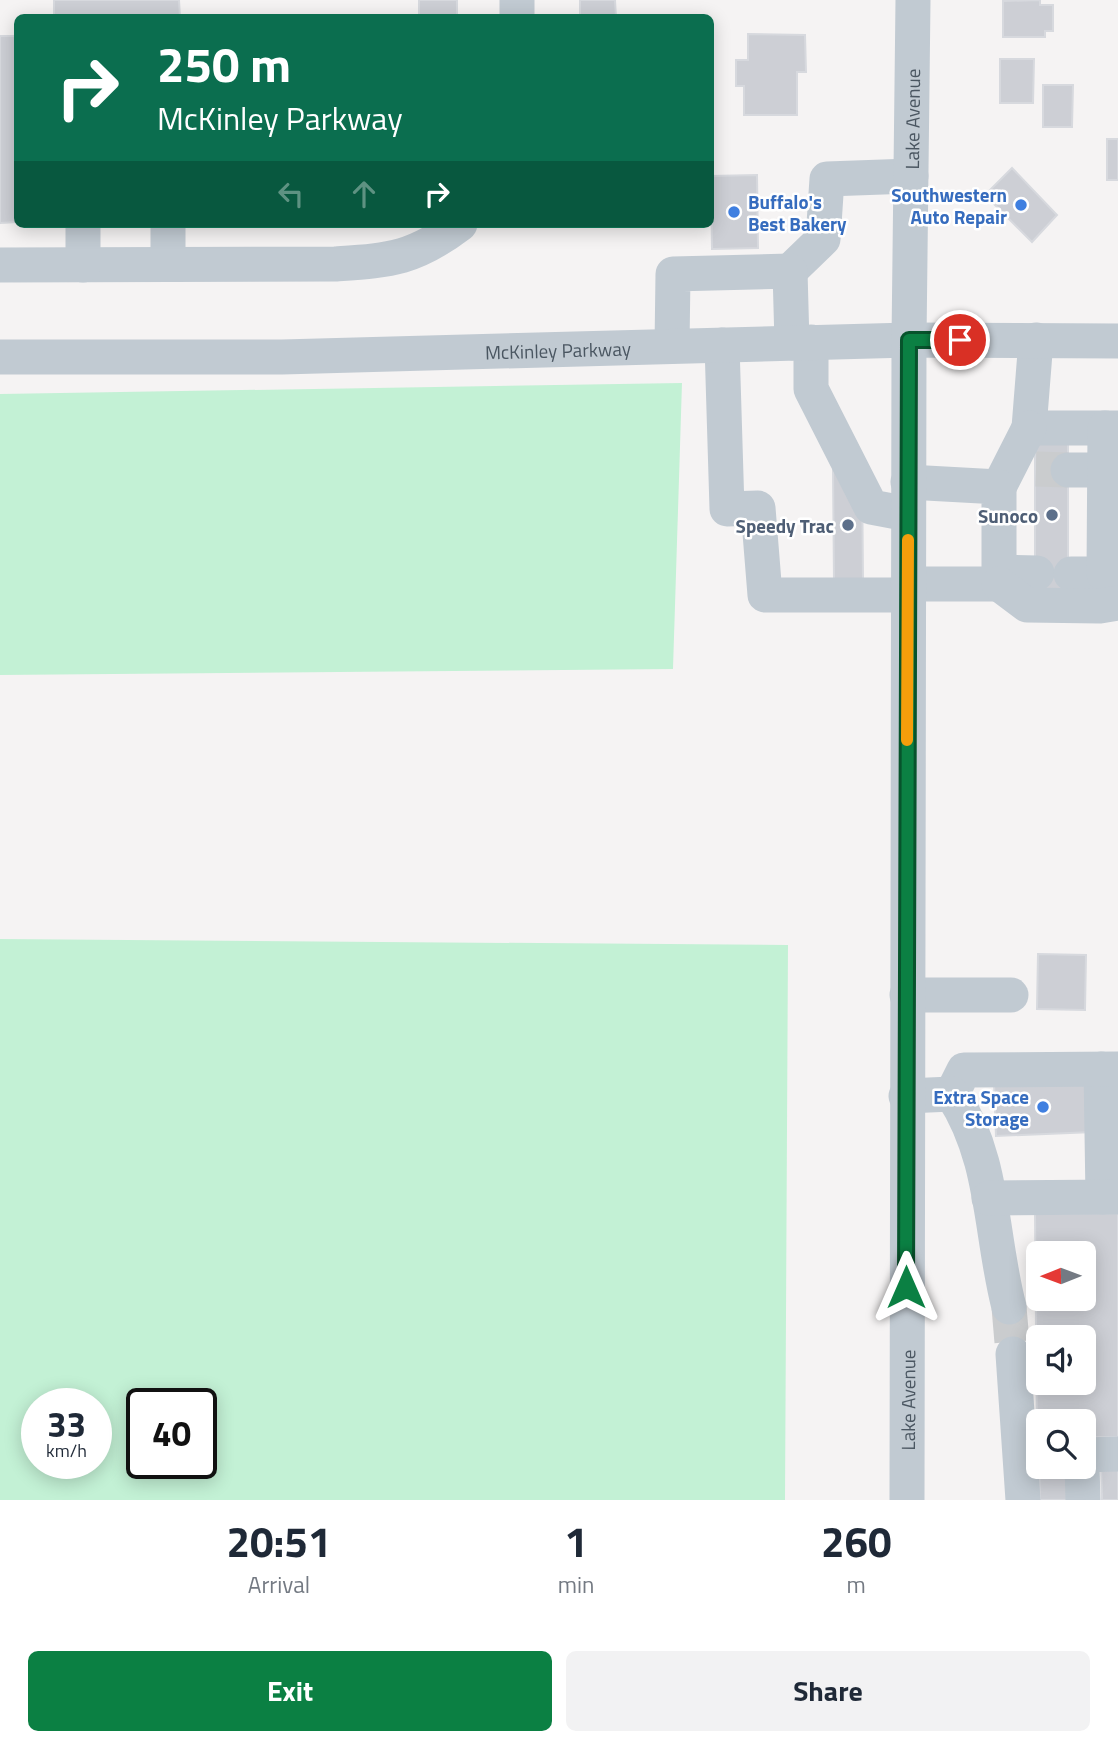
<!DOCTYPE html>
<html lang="en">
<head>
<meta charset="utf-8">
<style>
  :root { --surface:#fff; --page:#f2f2f3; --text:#1f2937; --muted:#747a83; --accent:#0b8043 }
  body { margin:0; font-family:"Titillium Web",sans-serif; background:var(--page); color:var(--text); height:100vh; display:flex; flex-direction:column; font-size:26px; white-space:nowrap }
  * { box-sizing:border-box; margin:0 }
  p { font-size:23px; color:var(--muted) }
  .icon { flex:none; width:38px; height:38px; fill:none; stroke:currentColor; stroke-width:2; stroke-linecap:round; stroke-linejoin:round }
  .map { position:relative; height:1500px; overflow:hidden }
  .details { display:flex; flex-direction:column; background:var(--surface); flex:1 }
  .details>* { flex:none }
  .top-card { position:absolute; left:14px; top:14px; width:700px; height:214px; border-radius:10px; box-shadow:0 4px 18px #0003; background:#0b6e4f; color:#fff; overflow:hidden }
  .needle { width:46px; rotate:269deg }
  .fabs { position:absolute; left:1026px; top:1241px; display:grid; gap:14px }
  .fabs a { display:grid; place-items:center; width:70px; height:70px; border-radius:10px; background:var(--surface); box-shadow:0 4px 18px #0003; font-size:35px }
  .speed { position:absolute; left:21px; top:1388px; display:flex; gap:14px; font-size:35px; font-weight:700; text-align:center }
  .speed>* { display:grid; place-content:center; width:91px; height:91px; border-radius:50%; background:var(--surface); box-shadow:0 4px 18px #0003; line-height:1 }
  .speed small { font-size:18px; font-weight:400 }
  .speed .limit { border:4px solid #111; border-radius:10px; background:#fff; color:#111 }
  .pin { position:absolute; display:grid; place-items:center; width:60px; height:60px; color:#fff; margin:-30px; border:4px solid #fff; border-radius:50%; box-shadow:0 2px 7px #0007 }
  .me { position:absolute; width:77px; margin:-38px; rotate:0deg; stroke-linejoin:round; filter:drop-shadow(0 0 5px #0008) }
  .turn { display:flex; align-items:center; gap:24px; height:147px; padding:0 28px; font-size:32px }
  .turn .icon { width:91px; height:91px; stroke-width:2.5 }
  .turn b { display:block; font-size:49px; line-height:60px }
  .lanes { display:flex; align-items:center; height:66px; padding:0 28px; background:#0003; justify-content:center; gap:35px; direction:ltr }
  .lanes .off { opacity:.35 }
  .eta { display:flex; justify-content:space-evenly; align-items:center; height:119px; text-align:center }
  .eta b { font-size:42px; font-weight:700; line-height:49px }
  .primary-button { display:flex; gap:14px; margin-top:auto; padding:14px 28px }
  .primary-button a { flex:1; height:80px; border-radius:10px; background:var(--accent); color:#fff; font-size:28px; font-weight:700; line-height:80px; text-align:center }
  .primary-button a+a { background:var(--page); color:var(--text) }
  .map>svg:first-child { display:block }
</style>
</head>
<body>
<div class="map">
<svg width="1118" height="1500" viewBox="0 0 1118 1500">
  <rect width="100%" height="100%" fill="#f5f3f3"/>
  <g fill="#c3f1d5" fill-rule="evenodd">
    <polygon points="682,383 673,669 0,675 0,394"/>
    <path d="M0,939L788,945L785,1500H0ZM37,1404H96V1463H37ZM142,1404H201V1463H142Z"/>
  </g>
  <g fill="#cdcfd5" stroke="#d7d9de" stroke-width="2" fill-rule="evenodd">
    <polygon points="54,0 179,0 180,18 54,18"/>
    <rect x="419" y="0" width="38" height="18"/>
    <polygon points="580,0 615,0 616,18 580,18"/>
    <polygon points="1040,0 1040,5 1053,5 1053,31 1045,31 1045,37 1003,37 1003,1"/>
    <polygon points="748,34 805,35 806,72 797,72 797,115 744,115 744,86 736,86 736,60 748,60"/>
    <polygon points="0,36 18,36 18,222 0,223"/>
    <polygon points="1000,59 1034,59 1033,103 1000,103"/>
    <polygon points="1043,85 1073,85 1072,127 1043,127"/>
    <rect x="1107" y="139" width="11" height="41"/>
    <polygon points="1012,168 1057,215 1032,242 985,195"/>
    <polygon points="757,175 758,248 712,249 711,176"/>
    <rect x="1035" y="429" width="33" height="171"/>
    <polygon points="833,469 862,469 863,581 834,581"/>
    <polygon points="1038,954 1086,955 1085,1010 1037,1009"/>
    <polygon points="1091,1079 1093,1132 996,1136 994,1082"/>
    <path d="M1118,1213V1437H1083V1421H1038L1037,1438L1035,1214ZM1038,1253H1083V1298H1038ZM1038,1337H1083V1382H1038Z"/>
    <polygon points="1101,1463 1118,1463 1118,1500 1102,1500"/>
    <polygon points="1039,1466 1070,1466 1070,1500 1040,1500"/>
  </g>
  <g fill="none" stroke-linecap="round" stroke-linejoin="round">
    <g stroke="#caccce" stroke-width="35" stroke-dasharray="35 18" stroke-linecap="butt">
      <polyline points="1036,469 1068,470"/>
      <polyline points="1009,1307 1013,1354"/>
    </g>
    <g stroke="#c1cad2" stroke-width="35">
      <polyline points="517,18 517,0"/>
      <polyline points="168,224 168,264"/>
      <path d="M0,265L335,264C391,260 414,259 460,224"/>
      <polyline points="83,265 83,224"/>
      <polyline points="790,271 823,239 827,179 911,176"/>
      <polyline points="1036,340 1029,428 1118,428"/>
      <polyline points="811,342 811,389 871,507 908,514"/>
      <polyline points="722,345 727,509 758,508 765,595 908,595"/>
      <polyline points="672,346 673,274 790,271 792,343"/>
      <path id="s1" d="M0,357H282L909,340L1118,341"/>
      <polyline points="1068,470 1105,470"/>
      <polyline points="999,487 1029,428"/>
      <polyline points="999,572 1037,573"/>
      <polyline points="1071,574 1104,574 1103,597"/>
      <polyline points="1104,574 1105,428"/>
      <polyline points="908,584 999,584 999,487 908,482"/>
      <polyline points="999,584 1027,605 1100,606 1118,603"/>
      <polyline points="907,995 1011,995"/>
      <polyline points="1101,1069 1103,1197"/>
      <polyline points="952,1094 964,1070 1118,1069"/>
      <path d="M906,1096L952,1094C995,1159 990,1234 1009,1307"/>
      <polyline points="989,1198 1118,1197"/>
      <polyline points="1013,1354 1023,1500"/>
      <polyline points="1083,1455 1118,1454"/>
      <polyline points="1082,1466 1083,1500"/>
      <path id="s2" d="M907,1500L909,340L913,0"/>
    </g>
  </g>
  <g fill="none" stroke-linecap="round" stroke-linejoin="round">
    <g stroke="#07532c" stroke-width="18">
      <polyline id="route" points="906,1287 909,340 960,340"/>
    </g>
    <use href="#route" stroke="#0b8043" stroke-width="12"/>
    <polyline stroke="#f59e0b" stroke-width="12" points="907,740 908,540"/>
  </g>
  <g fill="#3f7fe0" stroke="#fff" stroke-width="2.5">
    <circle cx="1021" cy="205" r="7"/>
    <circle cx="734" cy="212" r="7"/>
    <circle cx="1043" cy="1107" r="7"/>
  </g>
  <g fill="#5c6f8a" stroke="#fff" stroke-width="2.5">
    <circle cx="1052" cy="515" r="7"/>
    <circle cx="848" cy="525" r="7"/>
  </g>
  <g text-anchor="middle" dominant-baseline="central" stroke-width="5" stroke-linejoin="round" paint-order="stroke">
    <g font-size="19" fill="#4a5661" stroke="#fff">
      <text stroke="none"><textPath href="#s2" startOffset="1381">Lake Avenue</textPath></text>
      <text stroke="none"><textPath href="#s1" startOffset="558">McKinley Parkway</textPath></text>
      <text stroke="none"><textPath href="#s2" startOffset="100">Lake Avenue</textPath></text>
    </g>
    <g font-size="19" font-weight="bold" fill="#366cbe" stroke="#fff" text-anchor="end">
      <text x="1007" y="194">Southwestern<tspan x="1007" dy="22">Auto Repair</tspan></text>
      <text x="748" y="201" text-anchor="start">Buffalo's<tspan x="748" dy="22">Best Bakery</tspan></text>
      <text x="1029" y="1096">Extra Space<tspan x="1029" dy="22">Storage</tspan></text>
    </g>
    <g font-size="19" font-weight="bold" fill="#4e5e75" stroke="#fff" text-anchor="end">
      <text x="1038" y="515">Sunoco</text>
      <text x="834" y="525">Speedy Trac</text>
    </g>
  </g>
</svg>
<div class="fabs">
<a><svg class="needle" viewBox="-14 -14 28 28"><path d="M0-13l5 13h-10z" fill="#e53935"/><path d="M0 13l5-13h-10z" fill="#747a83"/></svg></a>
<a><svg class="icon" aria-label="sound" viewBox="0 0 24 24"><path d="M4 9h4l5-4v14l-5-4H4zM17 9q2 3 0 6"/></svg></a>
<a><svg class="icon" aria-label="search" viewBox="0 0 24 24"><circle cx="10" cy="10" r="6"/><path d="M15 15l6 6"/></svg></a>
</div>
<div class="speed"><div>33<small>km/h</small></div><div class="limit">40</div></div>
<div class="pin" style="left:960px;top:340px;background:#d93025"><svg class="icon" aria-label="arrive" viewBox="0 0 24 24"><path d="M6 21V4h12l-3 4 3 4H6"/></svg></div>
<svg class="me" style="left:906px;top:1287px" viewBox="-20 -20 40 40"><path d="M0-17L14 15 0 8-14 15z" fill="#0b8043" stroke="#fff" stroke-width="4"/></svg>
<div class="top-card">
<div class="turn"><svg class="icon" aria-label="right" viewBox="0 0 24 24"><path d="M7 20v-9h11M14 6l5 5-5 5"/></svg><div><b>250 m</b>McKinley Parkway</div></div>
<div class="lanes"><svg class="icon off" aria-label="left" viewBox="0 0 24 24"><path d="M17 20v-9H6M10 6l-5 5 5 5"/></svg><svg class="icon off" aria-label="ahead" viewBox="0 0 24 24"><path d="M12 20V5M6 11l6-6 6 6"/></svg><svg class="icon" aria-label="right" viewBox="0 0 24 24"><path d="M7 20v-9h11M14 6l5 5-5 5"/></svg></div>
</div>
</div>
<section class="details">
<div class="eta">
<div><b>20:51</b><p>Arrival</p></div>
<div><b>1</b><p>min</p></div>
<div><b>260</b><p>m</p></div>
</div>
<div class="primary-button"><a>Exit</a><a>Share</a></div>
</section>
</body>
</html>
